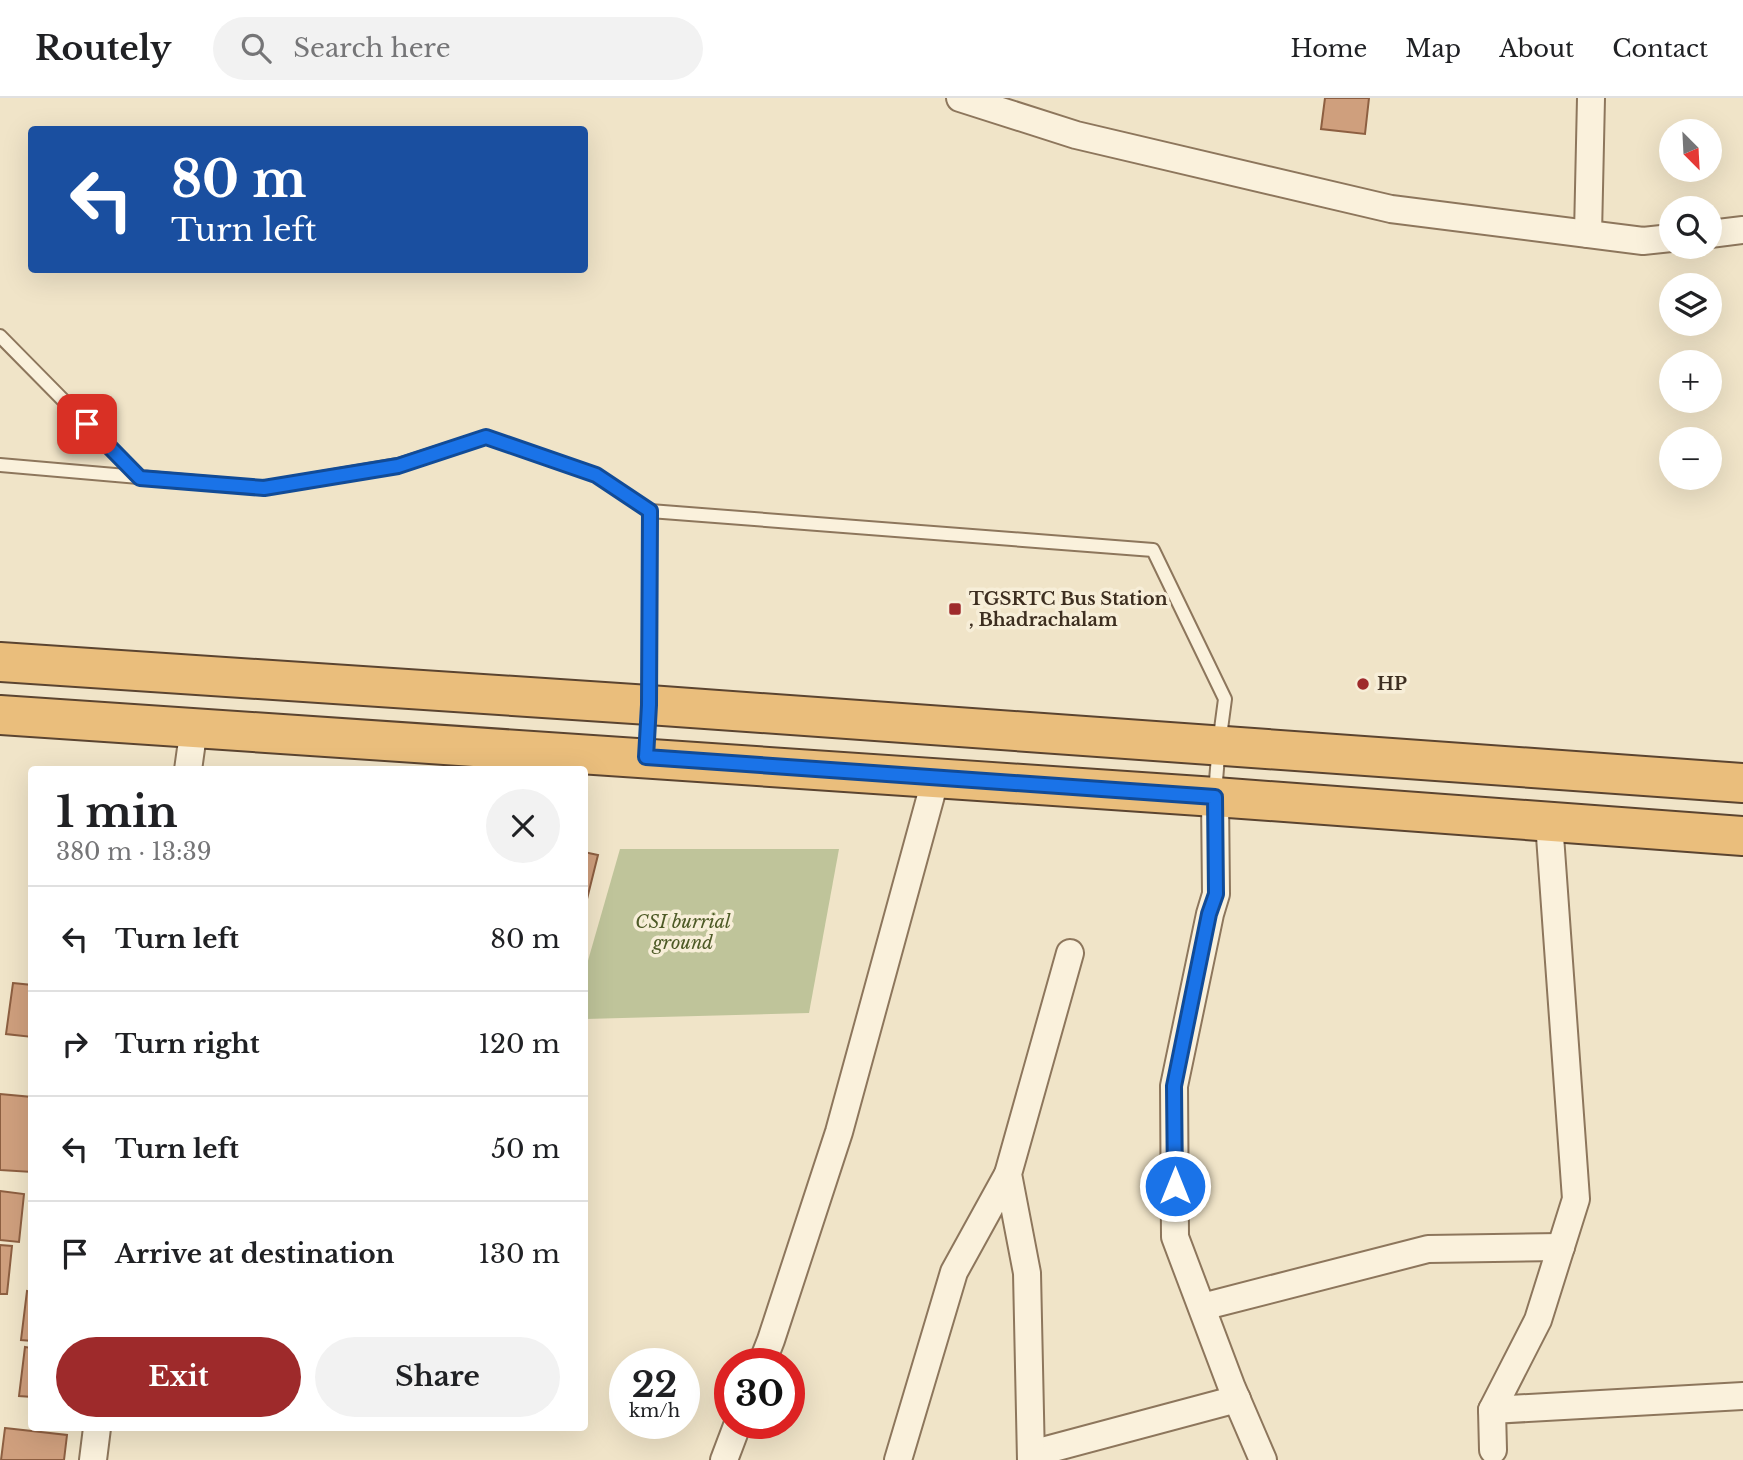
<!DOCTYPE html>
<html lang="en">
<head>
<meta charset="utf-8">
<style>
  :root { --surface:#fff; --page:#f2f2f2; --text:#202124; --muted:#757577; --line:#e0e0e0; --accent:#9e2a2b }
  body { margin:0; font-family:"Libre Baskerville",serif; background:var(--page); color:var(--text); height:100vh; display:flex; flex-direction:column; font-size:26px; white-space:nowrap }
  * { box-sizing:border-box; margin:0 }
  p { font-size:23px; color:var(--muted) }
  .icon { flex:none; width:38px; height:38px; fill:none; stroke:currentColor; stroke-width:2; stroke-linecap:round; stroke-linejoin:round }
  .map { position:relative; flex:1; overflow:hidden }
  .details { position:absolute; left:28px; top:668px; width:560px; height:665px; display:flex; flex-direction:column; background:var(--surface); border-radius:7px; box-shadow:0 7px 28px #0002 }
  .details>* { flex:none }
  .banner { position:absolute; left:28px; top:28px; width:560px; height:147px; border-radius:7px; box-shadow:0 7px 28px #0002; background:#1a4fa0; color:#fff; overflow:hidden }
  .needle { width:46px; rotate:156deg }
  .controls { position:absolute; left:1659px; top:21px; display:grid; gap:14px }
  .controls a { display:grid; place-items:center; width:63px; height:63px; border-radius:50%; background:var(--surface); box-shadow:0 7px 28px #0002; font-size:35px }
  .speed { position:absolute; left:609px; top:1250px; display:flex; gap:14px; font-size:35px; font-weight:700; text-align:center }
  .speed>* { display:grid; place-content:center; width:91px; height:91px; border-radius:50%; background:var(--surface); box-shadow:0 7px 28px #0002; line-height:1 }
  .speed small { font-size:18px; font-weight:400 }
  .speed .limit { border:10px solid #d22; background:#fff; color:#111 }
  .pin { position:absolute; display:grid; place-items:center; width:60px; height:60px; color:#fff; margin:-30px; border-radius:14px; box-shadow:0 4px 10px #0006 }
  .me { position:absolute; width:77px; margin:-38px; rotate:0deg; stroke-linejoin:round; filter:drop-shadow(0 0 5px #0008) }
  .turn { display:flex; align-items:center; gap:24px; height:147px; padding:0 28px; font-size:32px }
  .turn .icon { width:91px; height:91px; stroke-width:2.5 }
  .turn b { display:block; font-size:49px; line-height:60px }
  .round { display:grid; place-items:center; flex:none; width:74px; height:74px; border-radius:37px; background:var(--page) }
  .headline { display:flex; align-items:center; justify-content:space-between; height:119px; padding:0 28px }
  h1 { font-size:42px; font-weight:700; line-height:52px }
  .button { display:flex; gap:14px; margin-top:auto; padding:14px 28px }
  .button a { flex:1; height:80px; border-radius:42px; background:var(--accent); color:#fff; font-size:28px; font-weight:700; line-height:80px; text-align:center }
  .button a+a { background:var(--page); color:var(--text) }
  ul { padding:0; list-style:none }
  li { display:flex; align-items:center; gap:21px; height:105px; padding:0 28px; border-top:2px solid var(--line) }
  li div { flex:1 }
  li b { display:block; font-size:26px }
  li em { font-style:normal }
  header { display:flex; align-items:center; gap:42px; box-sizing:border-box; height:98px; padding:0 35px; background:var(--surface); border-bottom:2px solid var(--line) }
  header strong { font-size:33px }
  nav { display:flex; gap:38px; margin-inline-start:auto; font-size:24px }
  .search { width:490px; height:63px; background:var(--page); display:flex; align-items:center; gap:18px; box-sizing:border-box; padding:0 24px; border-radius:38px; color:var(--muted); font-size:26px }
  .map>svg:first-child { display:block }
</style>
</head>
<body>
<header>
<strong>Routely</strong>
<div class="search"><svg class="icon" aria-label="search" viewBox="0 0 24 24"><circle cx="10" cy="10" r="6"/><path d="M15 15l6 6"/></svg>Search here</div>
<nav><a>Home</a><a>Map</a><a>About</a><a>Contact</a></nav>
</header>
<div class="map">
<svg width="1743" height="1362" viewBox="0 0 1743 1362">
  <rect width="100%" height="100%" fill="#f0e4c8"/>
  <polygon fill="#bfc49a" points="620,751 839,751 809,915 585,921 585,873"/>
  <g fill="#cf9f7d" stroke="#8d5f41" stroke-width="2">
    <polygon points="1325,0 1369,0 1365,36 1321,31"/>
    <polygon points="584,754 598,757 584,813"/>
    <polygon points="13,885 32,887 32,939 6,936"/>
    <polygon points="0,996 32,999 32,1074 0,1072"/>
    <polygon points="0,1093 24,1096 19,1144 0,1142"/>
    <polygon points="0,1147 12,1148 7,1196 0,1196"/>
    <polygon points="27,1193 32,1194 32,1243 21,1242"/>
    <polygon points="25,1249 32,1250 32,1299 19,1298"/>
    <polygon points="5,1330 67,1337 64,1362 1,1362"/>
  </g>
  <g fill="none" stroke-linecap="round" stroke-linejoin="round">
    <g stroke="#8d765c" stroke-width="16">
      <g id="service">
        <polyline points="0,238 140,380"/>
        <polyline points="0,367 264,390 398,367 486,339 596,377 650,413"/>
        <polyline points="646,655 649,607 650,413 1153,452 1225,601 1219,646 1215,695"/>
      </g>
    </g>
    <g stroke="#8d765c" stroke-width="30">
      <g id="minor">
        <polyline points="960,0 1076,37 1391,111 1643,143 1671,140"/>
        <polyline points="1588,136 1591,0"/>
        <polyline points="1710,136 1743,132"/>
        <polyline points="188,672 194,629"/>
        <polyline points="1215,699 1216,796 1210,816 1174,988 1175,1139 1232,1290 1263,1362"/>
        <polyline points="1202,1209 1428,1151 1561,1149"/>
        <polyline points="762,1265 771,1242 839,1034 936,679"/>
        <polyline points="1492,1312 1538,1222 1576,1101 1549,724"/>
        <polyline points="1493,1352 1492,1312 1743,1298"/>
        <polyline points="1031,1356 1237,1301"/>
        <polyline points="93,1362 97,1330"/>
        <polyline points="724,1362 738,1325"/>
        <polyline points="898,1362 954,1174 1008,1076"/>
        <polyline points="1031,1362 1027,1175 1008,1076 1070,855"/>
      </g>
    </g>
    <g stroke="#5b4430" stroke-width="42">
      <g id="trunk">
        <polyline points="0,564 649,607 1743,685"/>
        <polyline points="0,617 1215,699 1743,738"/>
      </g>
    </g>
    <use href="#service" stroke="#faf1dc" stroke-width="12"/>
    <use href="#minor" stroke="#faf1dc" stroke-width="26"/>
    <use href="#trunk" stroke="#eabe7c" stroke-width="38"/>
  </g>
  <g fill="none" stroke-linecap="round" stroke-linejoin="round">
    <g stroke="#114b97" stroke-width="18">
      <polyline id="route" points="87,326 140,380 264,390 398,368 486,339 596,377 650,413 649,607 646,659 1215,699 1216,796 1209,816 1174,988 1175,1088"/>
    </g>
    <use href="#route" stroke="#1a73e8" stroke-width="12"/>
  </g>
  <g fill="#9e2a2b" stroke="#f7eed8" stroke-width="2.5">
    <rect x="948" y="504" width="14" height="14" rx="3.5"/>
    <circle cx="1363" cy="586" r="7"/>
  </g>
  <g text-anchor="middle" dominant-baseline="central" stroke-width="7" stroke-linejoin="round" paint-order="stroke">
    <g font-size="18" font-weight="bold" fill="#3d2e20" stroke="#f7eed8" text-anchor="start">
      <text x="969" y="501">TGSRTC Bus Station<tspan x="969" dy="21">, Bhadrachalam</tspan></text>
      <text x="1377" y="586">HP</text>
    </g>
    <g font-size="18" font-style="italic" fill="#4d5a26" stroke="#f7eed8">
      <text x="683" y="824">CSI burrial<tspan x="683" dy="21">ground</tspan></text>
    </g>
  </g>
</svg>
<div class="controls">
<a><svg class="needle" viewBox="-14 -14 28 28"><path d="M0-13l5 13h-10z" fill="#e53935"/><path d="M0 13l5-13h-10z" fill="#757577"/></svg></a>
<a><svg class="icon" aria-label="search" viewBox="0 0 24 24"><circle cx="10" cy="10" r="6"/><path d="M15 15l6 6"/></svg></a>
<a><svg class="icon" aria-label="layers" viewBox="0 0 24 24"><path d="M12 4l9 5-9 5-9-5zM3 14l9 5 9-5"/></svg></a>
<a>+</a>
<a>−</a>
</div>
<div class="speed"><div>22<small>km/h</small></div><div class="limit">30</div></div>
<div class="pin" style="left:87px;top:326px;background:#d93025"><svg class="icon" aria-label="arrive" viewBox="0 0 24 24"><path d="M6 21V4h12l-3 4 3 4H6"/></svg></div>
<svg class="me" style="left:1175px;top:1088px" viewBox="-20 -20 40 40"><circle r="17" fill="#1a73e8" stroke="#fff" stroke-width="3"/><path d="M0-11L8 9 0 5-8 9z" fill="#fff"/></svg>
<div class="banner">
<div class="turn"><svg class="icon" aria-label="left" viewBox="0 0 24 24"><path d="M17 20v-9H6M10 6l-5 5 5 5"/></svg><div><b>80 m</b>Turn left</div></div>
</div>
<section class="details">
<div class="headline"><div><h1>1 min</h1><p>380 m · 13:39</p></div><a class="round"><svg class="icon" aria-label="close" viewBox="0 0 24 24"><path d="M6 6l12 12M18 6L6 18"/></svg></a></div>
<ul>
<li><svg class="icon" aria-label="left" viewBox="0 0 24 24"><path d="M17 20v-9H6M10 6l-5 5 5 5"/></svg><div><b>Turn left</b></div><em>80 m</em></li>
<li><svg class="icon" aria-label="right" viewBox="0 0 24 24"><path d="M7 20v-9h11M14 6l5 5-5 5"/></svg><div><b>Turn right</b></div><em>120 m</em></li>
<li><svg class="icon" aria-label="left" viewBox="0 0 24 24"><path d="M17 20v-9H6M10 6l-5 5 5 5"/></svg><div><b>Turn left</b></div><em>50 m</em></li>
<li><svg class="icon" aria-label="arrive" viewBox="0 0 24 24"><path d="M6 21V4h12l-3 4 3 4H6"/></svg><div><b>Arrive at destination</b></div><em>130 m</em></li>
</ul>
<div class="button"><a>Exit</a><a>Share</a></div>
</section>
</div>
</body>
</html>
